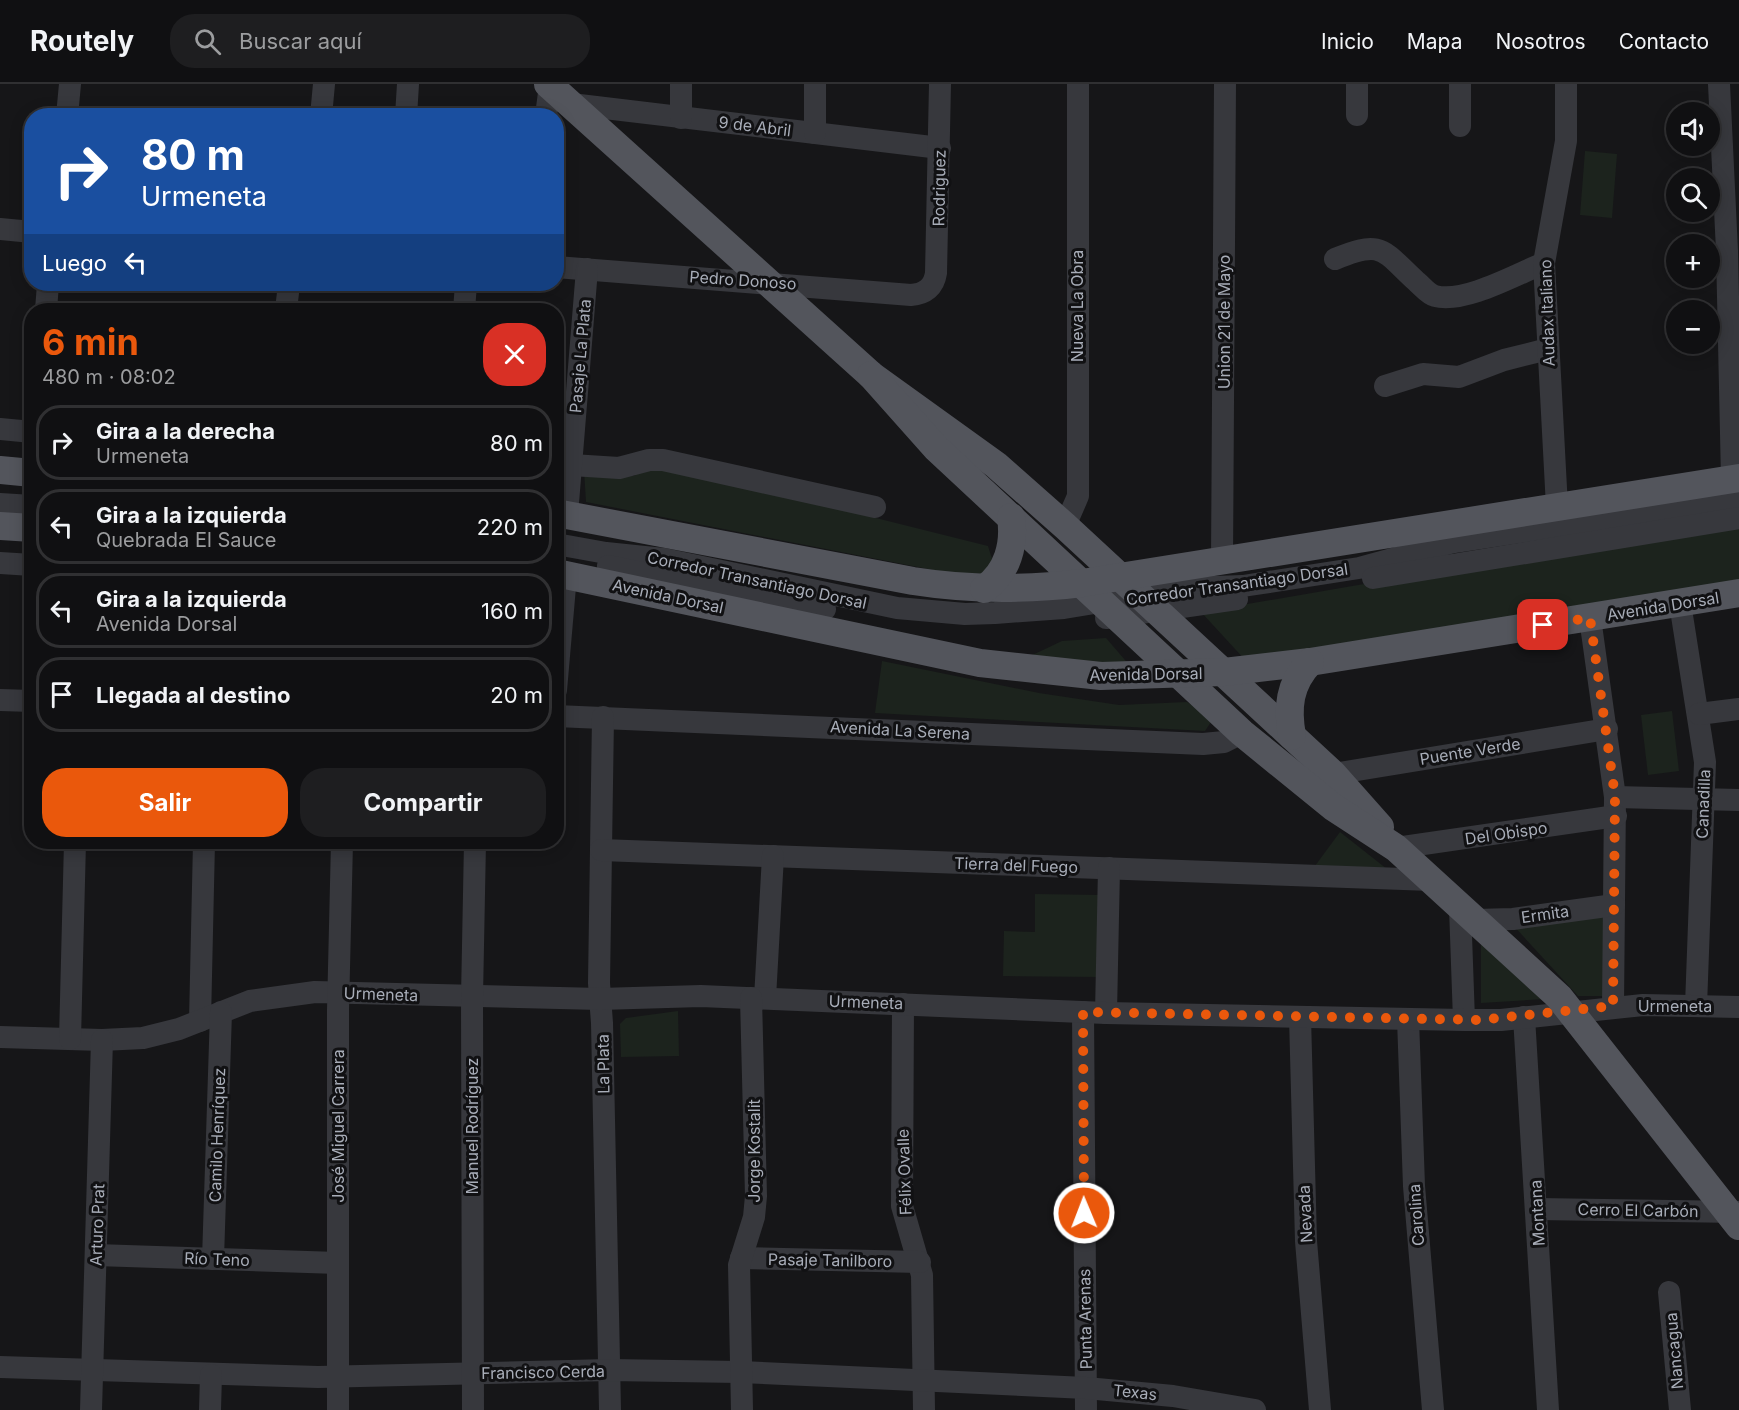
<!DOCTYPE html>
<html lang="es">
<head>
<meta charset="utf-8">
<style>
  :root { --surface:#101012; --page:#1e1e20; --text:#f1f3f6; --muted:#9c9d9f; --line:#303032; --accent:#ea580c }
  body { margin:0; font-family:Inter,sans-serif; background:var(--page); color:var(--text); height:100vh; display:flex; flex-direction:column; font-size:22px; white-space:nowrap }
  * { box-sizing:border-box; margin:0 }
  p { font-size:20px; color:var(--muted) }
  .icon { flex:none; width:33px; height:33px; fill:none; stroke:currentColor; stroke-width:2; stroke-linecap:round; stroke-linejoin:round }
  .map { position:relative; flex:1; overflow:hidden }
  .side { position:absolute; left:24px; top:219px; width:540px; height:546px; display:flex; flex-direction:column; background:var(--surface); border-radius:24px; box-shadow:0 3px 15px #0003,0 0 0 2px var(--line) }
  .side>* { flex:none }
  .hud { position:absolute; left:24px; top:24px; width:540px; height:183px; border-radius:24px; box-shadow:0 3px 15px #0003,0 0 0 2px var(--line); background:#1a4fa0; color:#fff; overflow:hidden }
  .tools { position:absolute; left:1666px; top:18px; display:grid; gap:12px }
  .tools a { display:grid; place-items:center; width:54px; height:54px; border-radius:50%; background:var(--surface); box-shadow:0 3px 15px #0003,0 0 0 2px var(--line); font-size:30px }
  .pin { position:absolute; display:grid; place-items:center; width:51px; height:51px; color:#fff; margin:-26px; border-radius:12px; box-shadow:0 3px 9px #0006 }
  .me { position:absolute; width:66px; margin:-33px; rotate:359deg; stroke-linejoin:round; filter:drop-shadow(0 0 4px #0008) }
  .turn { display:flex; align-items:center; gap:21px; height:126px; padding:0 18px; font-size:27px }
  .turn .icon { width:78px; height:78px; stroke-width:2.5 }
  .turn b { display:block; font-size:42px; line-height:51px }
  .then { display:flex; align-items:center; height:57px; padding:0 18px; background:#0003; gap:12px; font-size:22px }
  .round { display:grid; place-items:center; flex:none; width:63px; height:63px; border-radius:24px; background:var(--page) }
  .headline { display:flex; align-items:center; justify-content:space-between; height:102px; padding:0 18px }
  h1 { font-size:36px; font-weight:700; line-height:45px; color:var(--accent) }
  .primary-button { display:flex; gap:12px; margin-top:auto; padding:12px 18px }
  .primary-button a { flex:1; height:69px; border-radius:24px; background:var(--accent); color:#fff; font-size:24px; font-weight:700; line-height:69px; text-align:center }
  .primary-button a+a { background:var(--page); color:var(--text) }
  ul { padding:0; list-style:none }
  li { display:flex; align-items:center; gap:18px; height:75px; margin:0 12px 9px; padding:0 6px; border:3px solid var(--line); border-radius:24px }
  li div { flex:1 }
  li b { display:block; font-size:22px }
  li em { font-style:normal }
  header { display:flex; align-items:center; gap:36px; box-sizing:border-box; height:84px; padding:0 30px; background:var(--surface); border-bottom:2px solid var(--line) }
  header strong { font-size:28px }
  nav { display:flex; gap:33px; margin-inline-start:auto; font-size:21px }
  .search { width:420px; height:54px; background:var(--page); display:flex; align-items:center; gap:15px; box-sizing:border-box; padding:0 21px; border-radius:24px; color:var(--muted); font-size:22px }
  .map>svg:first-child { display:block }
</style>
</head>
<body>
<header>
<strong>Routely</strong>
<div class="search"><svg class="icon" aria-label="search" viewBox="0 0 24 24"><circle cx="10" cy="10" r="6"/><path d="M15 15l6 6"/></svg>Buscar aquí</div>
<nav><a>Inicio</a><a>Mapa</a><a>Nosotros</a><a>Contacto</a></nav>
</header>
<div class="map">
<svg width="1739" height="1326" viewBox="0 0 1739 1326">
  <rect width="100%" height="100%" fill="#161618"/>
  <g fill="#1c231d">
    <polygon points="1585,67 1617,70 1612,134 1580,131"/>
    <polygon points="652,378 988,462 994,481 979,495 586,418 584,386 634,392"/>
    <polygon points="1739,438 1739,498 1247,578 1201,528 1666,448"/>
    <polygon points="1106,554 1131,583 1024,575 1062,557"/>
    <polygon points="882,577 1039,609 1119,621 1187,618 1213,635 1205,647 875,629"/>
    <polygon points="1672,627 1679,687 1648,691 1641,631"/>
    <polygon points="1340,748 1392,789 1312,786"/>
    <polygon points="1035,810 1102,811 1101,893 1003,892 1004,847 1035,848"/>
    <polygon points="1604,828 1606,912 1578,912 1511,839"/>
    <polygon points="1481,858 1545,915 1481,919"/>
    <polygon points="678,927 679,972 621,973 620,940 626,934"/>
  </g>
  <g fill="none" stroke-linecap="round" stroke-linejoin="round">
    <g stroke="#37383d" stroke-width="22">
      <polyline points="1357,0 1357,31"/>
      <polyline points="1719,0 1727,167 1732,395"/>
      <polyline points="571,20 940,64"/>
      <polyline points="67,32 70,0"/>
      <polyline points="321,32 324,0"/>
      <polyline points="406,32 408,0"/>
      <polyline points="546,32 550,1"/>
      <polyline points="681,34 681,0"/>
      <polyline points="1460,42 1460,0"/>
      <polyline points="815,49 815,0"/>
      <polyline points="0,145 32,148"/>
      <path d="M1335,175C1383,155 1382,166 1417,198C1423,203 1428,210 1435,212C1464,220 1517,190 1544,179"/>
      <path d="M556,183L911,211C925,210 934,203 936,189L940,0"/>
      <polyline points="46,226 48,200"/>
      <polyline points="286,226 289,200"/>
      <polyline points="464,226 466,200"/>
      <polyline points="1385,302 1423,290 1459,293 1504,276 1548,265"/>
      <polyline points="0,345 32,348"/>
      <polyline points="556,380 619,384 649,376 663,376 875,423"/>
      <polyline points="0,420 32,422"/>
      <polyline points="1557,423 1544,179 1566,57 1566,0"/>
      <polyline points="567,431 587,185"/>
      <polyline points="1065,442 1078,412 1078,0"/>
      <polyline points="556,460 606,469 664,475 897,524 965,530 995,529 1064,524 1186,504 1243,502 1359,484 1454,458 1739,415"/>
      <polyline points="1222,477 1225,0"/>
      <polyline points="0,479 32,481"/>
      <polyline points="608,482 825,525"/>
      <polyline points="1373,494 1739,434"/>
      <polyline points="1680,519 1705,678 1696,922"/>
      <polyline points="1106,534 1237,515"/>
      <polyline points="1590,534 1615,713 1613,922"/>
      <polyline points="556,606 566,491"/>
      <polyline points="0,616 32,617"/>
      <polyline points="1699,630 1739,625"/>
      <polyline points="556,632 1203,660 1224,658 1242,649"/>
      <polyline points="603,633 599,899 602,939 610,1326"/>
      <polyline points="1333,690 1607,645"/>
      <polyline points="1615,713 1739,716"/>
      <polyline points="1396,764 1616,732"/>
      <polyline points="601,766 1431,796"/>
      <polyline points="1460,823 1464,936"/>
      <polyline points="1475,836 1513,835 1614,821"/>
      <polyline points="765,914 773,772"/>
      <polyline points="903,920 902,1122 922,1191 924,1326"/>
      <polyline points="1083,928 1086,1326"/>
      <polyline points="1106,929 1109,784"/>
      <polyline points="1300,933 1306,1157 1320,1326"/>
      <polyline points="1524,933 1548,1326"/>
      <polyline points="1408,935 1414,1102 1433,1326"/>
      <polyline points="200,937 204,758"/>
      <polyline points="0,953 102,956 143,954 179,945 250,917 315,908 600,915 701,912 1106,929 1464,936 1501,936 1643,921 1739,923"/>
      <polyline points="70,955 75,758"/>
      <polyline points="1537,1125 1739,1128"/>
      <polyline points="96,1171 338,1179"/>
      <polyline points="741,1174 920,1178"/>
      <polyline points="213,1175 221,928"/>
      <polyline points="1669,1208 1680,1326"/>
      <polyline points="0,1283 318,1293 609,1286 740,1288 1086,1304 1173,1312 1255,1326"/>
      <polyline points="91,1326 102,956"/>
      <polyline points="210,1326 211,1291"/>
      <polyline points="338,1326 338,926 342,758"/>
      <polyline points="473,1326 472,913 475,758"/>
      <polyline points="742,1326 739,1181 754,1133 756,1112 751,914"/>
    </g>
    <g stroke="#53555c" stroke-width="28">
      <polyline points="548,0 871,291 996,381 1065,442 1333,690 1380,743"/>
      <polyline points="871,291 936,364 1242,649 1333,723 1396,764 1559,913 1739,1142"/>
      <polyline points="0,386 32,389"/>
      <path d="M556,429L913,497C970,506 1025,506 1082,499L1739,394"/>
      <polyline points="0,442 32,444"/>
      <polyline points="556,489 980,579 1101,592 1224,588 1310,578 1739,509"/>
      <path d="M984,505C1008,488 1015,460 1011,433"/>
      <path d="M1292,652C1287,624 1289,600 1310,578"/>
    </g>
  </g>
  <g fill="none" stroke-linecap="round" stroke-linejoin="round">
    <polyline stroke="#ea580c" stroke-width="10" stroke-dasharray="0 18" points="1084,1129 1083,928 1479,936 1613,922 1615,712 1590,534 1543,541"/>
  </g>
  <g text-anchor="middle" dominant-baseline="central" stroke-width="6" stroke-linejoin="round" paint-order="stroke">
    <g font-size="16" fill="#a8adb8" stroke="#111113">
      <text transform="translate(755 42) rotate(7)">9 de Abril</text>
      <text transform="translate(939 104) rotate(-89)">Rodriguez</text>
      <text transform="translate(743 196) rotate(4)">Pedro Donoso</text>
      <text transform="translate(1077 222) rotate(-90)">Nueva La Obra</text>
      <text transform="translate(1547 229) rotate(-92)">Audax Italiano</text>
      <text transform="translate(1224 238) rotate(-90)">Union 21 de Mayo</text>
      <text transform="translate(580 272) rotate(-85)">Pasaje La Plata</text>
      <text transform="translate(757 496) rotate(12)">Corredor Transantiago Dorsal</text>
      <text transform="translate(1237 500) rotate(-8)">Corredor Transantiago Dorsal</text>
      <text transform="translate(668 512) rotate(12)">Avenida Dorsal</text>
      <text transform="translate(1663 522) rotate(-9)">Avenida Dorsal</text>
      <text transform="translate(1146 590) rotate(-1)">Avenida Dorsal</text>
      <text transform="translate(900 646) rotate(3)">Avenida La Serena</text>
      <text transform="translate(1470 667) rotate(-9)">Puente Verde</text>
      <text transform="translate(1703 720) rotate(-88)">Canadilla</text>
      <text transform="translate(1506 749) rotate(-8)">Del Obispo</text>
      <text transform="translate(1016 781) rotate(2)">Tierra del Fuego</text>
      <text transform="translate(1545 830) rotate(-8)">Ermita</text>
      <text transform="translate(381 910) rotate(2)">Urmeneta</text>
      <text transform="translate(866 918) rotate(2)">Urmeneta</text>
      <text x="1675" y="922">Urmeneta</text>
      <text transform="translate(603 980) rotate(-91)">La Plata</text>
      <text transform="translate(338 1042) rotate(-90)">José Miguel Carrera</text>
      <text transform="translate(472 1042) rotate(-90)">Manuel Rodríguez</text>
      <text transform="translate(217 1051) rotate(-88)">Camilo Henríquez</text>
      <text transform="translate(754 1067) rotate(-90)">Jorge Kostalit</text>
      <text transform="translate(904 1088) rotate(-92)">Félix Ovalle</text>
      <text transform="translate(1638 1126) rotate(1)">Cerro El Carbón</text>
      <text transform="translate(1537 1129) rotate(-93)">Montana</text>
      <text transform="translate(1305 1130) rotate(-93)">Nevada</text>
      <text transform="translate(1416 1131) rotate(-94)">Carolina</text>
      <text transform="translate(97 1141) rotate(-88)">Arturo Prat</text>
      <text transform="translate(217 1175) rotate(2)">Río Teno</text>
      <text transform="translate(830 1176) rotate(1)">Pasaje Tanilboro</text>
      <text transform="translate(1085 1235) rotate(-91)">Punta Arenas</text>
      <text transform="translate(1674 1267) rotate(-95)">Nancagua</text>
      <text transform="translate(543 1288) rotate(-1)">Francisco Cerda</text>
      <text transform="translate(1135 1308) rotate(6)">Texas</text>
    </g>
  </g>
</svg>
<div class="tools">
<a><svg class="icon" aria-label="sound" viewBox="0 0 24 24"><path d="M4 9h4l5-4v14l-5-4H4zM17 9q2 3 0 6"/></svg></a>
<a><svg class="icon" aria-label="search" viewBox="0 0 24 24"><circle cx="10" cy="10" r="6"/><path d="M15 15l6 6"/></svg></a>
<a>+</a>
<a>−</a>
</div>
<div class="pin" style="left:1543px;top:541px;background:#d93025"><svg class="icon" aria-label="arrive" viewBox="0 0 24 24"><path d="M6 21V4h12l-3 4 3 4H6"/></svg></div>
<svg class="me" style="left:1084px;top:1129px" viewBox="-20 -20 40 40"><circle r="17" fill="#ea580c" stroke="#fff" stroke-width="3"/><path d="M0-11L8 9 0 5-8 9z" fill="#fff"/></svg>
<div class="hud">
<div class="turn"><svg class="icon" aria-label="right" viewBox="0 0 24 24"><path d="M7 20v-9h11M14 6l5 5-5 5"/></svg><div><b>80 m</b>Urmeneta</div></div>
<div class="then">Luego<svg class="icon" aria-label="left" viewBox="0 0 24 24"><path d="M17 20v-9H6M10 6l-5 5 5 5"/></svg></div>
</div>
<section class="side">
<div class="headline"><div><h1>6 min</h1><p>480 m · 08:02</p></div><a class="round" style="background:#d93025;color:#fff"><svg class="icon" aria-label="close" viewBox="0 0 24 24"><path d="M6 6l12 12M18 6L6 18"/></svg></a></div>
<ul>
<li><svg class="icon" aria-label="right" viewBox="0 0 24 24"><path d="M7 20v-9h11M14 6l5 5-5 5"/></svg><div><b>Gira a la derecha</b><p>Urmeneta</p></div><em>80 m</em></li>
<li><svg class="icon" aria-label="left" viewBox="0 0 24 24"><path d="M17 20v-9H6M10 6l-5 5 5 5"/></svg><div><b>Gira a la izquierda</b><p>Quebrada El Sauce</p></div><em>220 m</em></li>
<li><svg class="icon" aria-label="left" viewBox="0 0 24 24"><path d="M17 20v-9H6M10 6l-5 5 5 5"/></svg><div><b>Gira a la izquierda</b><p>Avenida Dorsal</p></div><em>160 m</em></li>
<li><svg class="icon" aria-label="arrive" viewBox="0 0 24 24"><path d="M6 21V4h12l-3 4 3 4H6"/></svg><div><b>Llegada al destino</b></div><em>20 m</em></li>
</ul>
<div class="primary-button"><a>Salir</a><a>Compartir</a></div>
</section>
</div>
</body>
</html>
